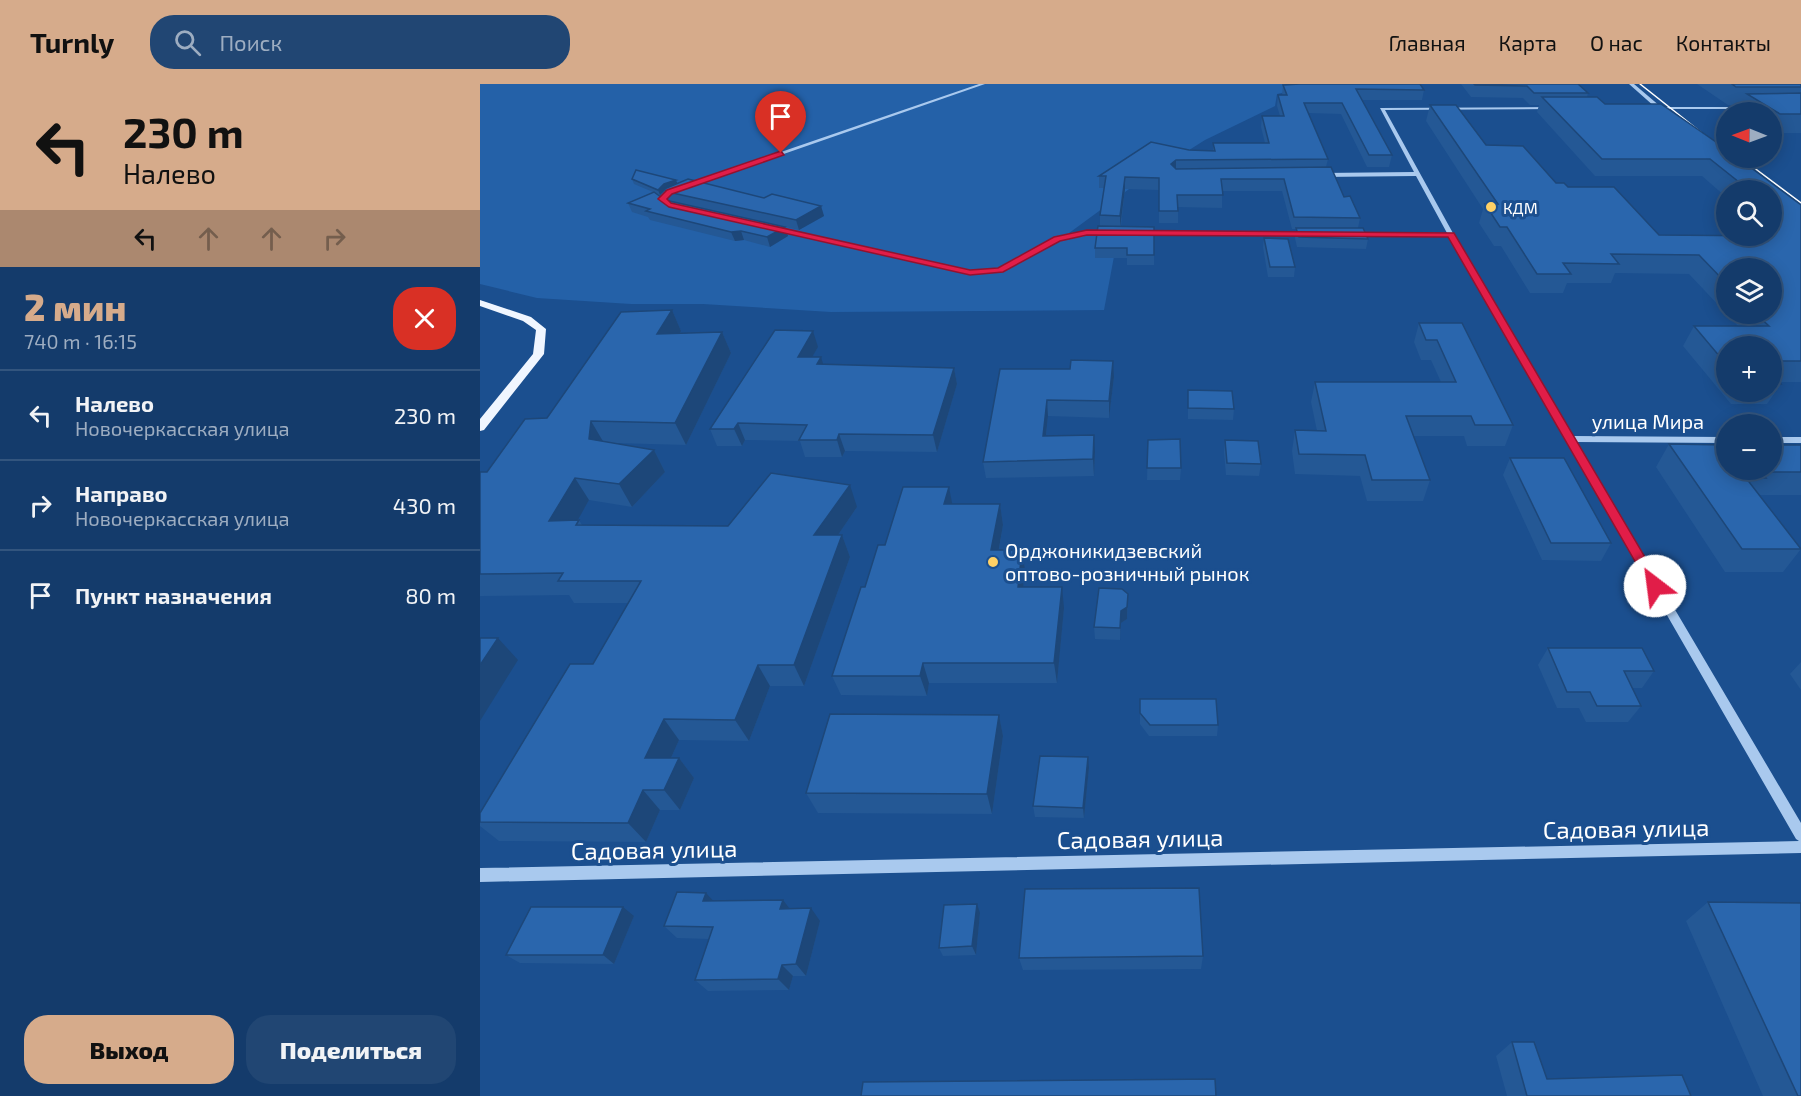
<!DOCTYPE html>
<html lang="ru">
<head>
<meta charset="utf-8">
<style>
  :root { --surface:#143b6b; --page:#214673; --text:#f1f3f6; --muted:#9dadc1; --line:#33557e; --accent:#d6ab8b }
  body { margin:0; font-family:"Exo 2",sans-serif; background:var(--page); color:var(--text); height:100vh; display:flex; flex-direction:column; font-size:22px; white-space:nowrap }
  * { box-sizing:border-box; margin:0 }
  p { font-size:20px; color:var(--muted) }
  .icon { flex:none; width:33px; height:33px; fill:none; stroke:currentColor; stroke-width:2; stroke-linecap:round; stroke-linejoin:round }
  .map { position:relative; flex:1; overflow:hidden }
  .sheet { display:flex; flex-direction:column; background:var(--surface); width:480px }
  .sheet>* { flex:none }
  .hud { background:#d6ab8b; color:#111; overflow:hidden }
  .needle { width:39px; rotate:271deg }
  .controls { position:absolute; left:1236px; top:18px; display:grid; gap:12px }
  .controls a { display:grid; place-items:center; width:66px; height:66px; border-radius:50%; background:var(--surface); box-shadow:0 3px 15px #0003,0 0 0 2px var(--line); font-size:30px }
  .pin { position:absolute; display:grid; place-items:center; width:51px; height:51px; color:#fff; margin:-62px -26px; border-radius:50% 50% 50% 0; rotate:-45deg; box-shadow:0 0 6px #0007 }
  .pin .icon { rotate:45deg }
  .me { position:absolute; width:66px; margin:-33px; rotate:330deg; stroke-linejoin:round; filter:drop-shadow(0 0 4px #0008) }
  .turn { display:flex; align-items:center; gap:21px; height:126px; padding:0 24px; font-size:27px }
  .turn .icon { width:78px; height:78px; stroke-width:2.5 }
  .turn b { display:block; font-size:42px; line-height:51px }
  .lanes { display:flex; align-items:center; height:57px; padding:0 24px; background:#0003; justify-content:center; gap:30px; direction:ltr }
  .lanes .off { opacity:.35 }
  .round { display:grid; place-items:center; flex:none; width:63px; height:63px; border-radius:24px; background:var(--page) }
  .headline { display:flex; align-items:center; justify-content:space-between; height:102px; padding:0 24px }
  h1 { font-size:36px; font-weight:800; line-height:45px; color:var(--accent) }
  .button { display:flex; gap:12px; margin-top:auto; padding:12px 24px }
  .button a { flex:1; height:69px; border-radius:24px; background:var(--accent); color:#111; font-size:24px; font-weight:800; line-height:69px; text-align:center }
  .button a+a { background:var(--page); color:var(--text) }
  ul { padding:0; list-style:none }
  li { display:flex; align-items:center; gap:18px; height:90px; padding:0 24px; border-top:2px solid var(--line) }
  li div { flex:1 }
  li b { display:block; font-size:22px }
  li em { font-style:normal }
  header { display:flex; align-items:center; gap:36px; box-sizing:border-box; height:84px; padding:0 30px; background:var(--accent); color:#111 }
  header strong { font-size:28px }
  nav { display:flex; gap:33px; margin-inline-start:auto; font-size:21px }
  .search { width:420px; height:54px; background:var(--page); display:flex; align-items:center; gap:15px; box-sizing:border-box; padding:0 21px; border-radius:24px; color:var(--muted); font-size:22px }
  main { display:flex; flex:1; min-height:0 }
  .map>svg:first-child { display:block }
</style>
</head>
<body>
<header>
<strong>Turnly</strong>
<div class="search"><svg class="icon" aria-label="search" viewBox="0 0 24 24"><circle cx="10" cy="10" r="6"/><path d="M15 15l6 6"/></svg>Поиск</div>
<nav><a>Главная</a><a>Карта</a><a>О нас</a><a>Контакты</a></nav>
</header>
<main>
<section class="sheet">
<div class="hud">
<div class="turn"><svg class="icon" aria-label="left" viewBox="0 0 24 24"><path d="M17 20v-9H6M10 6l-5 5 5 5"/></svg><div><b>230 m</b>Налево</div></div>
<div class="lanes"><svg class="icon" aria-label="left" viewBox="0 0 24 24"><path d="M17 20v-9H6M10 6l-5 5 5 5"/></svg><svg class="icon off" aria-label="ahead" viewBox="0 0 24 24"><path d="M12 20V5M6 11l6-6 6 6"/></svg><svg class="icon off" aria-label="ahead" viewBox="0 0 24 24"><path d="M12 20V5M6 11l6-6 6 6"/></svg><svg class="icon off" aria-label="right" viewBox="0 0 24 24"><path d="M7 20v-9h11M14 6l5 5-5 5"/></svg></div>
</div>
<div class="headline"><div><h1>2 мин</h1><p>740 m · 16:15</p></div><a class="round" style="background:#d93025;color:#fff"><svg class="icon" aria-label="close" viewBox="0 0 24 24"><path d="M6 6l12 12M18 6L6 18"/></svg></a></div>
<ul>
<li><svg class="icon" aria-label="left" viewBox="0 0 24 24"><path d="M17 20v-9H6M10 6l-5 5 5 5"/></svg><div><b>Налево</b><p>Новочеркасская улица</p></div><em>230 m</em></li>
<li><svg class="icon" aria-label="right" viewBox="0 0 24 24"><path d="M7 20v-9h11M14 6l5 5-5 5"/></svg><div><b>Направо</b><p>Новочеркасская улица</p></div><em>430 m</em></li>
<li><svg class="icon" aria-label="arrive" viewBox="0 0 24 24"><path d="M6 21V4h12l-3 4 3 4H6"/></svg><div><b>Пункт назначения</b></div><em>80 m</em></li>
</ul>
<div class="button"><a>Выход</a><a>Поделиться</a></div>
</section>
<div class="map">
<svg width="1321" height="1012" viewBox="0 0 1321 1012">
  <rect width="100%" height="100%" fill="#1b4f8f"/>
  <polygon fill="#2461a8" points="0,0 827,0 828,3 797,10 795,22 725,56 660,97 585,152 638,151 624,226 351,228 223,220 151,220 57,214 0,200"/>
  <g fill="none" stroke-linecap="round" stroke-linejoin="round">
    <g fill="#a9c9ee" fill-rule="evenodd">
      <polygon points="499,0 505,0 191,109 186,115 194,121 194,123 190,123 179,115 187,107"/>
      <polygon points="1149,0 1154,0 1181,23 1272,23 1274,24 1272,25 1174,25 1172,24 1175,23"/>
      <polygon points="1073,23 1071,25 905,26 974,151 1093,352 1246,353 1246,359 1096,358 1321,739 1321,769 0,798 0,784 1319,757 1316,755 969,153 872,152 869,150 872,148 967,149 936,92 842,93 839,91 842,89 934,88 900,24"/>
      <polygon points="292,142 490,187 518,184 575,154 591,149 632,146 635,148 632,150 591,153 579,156 522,187 490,191 290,145 290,143"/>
      <polygon points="660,148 830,148 833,150 830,152 662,151 659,149"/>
      <rect x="1292" y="353" width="29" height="6"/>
    </g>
    <polygon fill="#f0f6ff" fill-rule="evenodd" points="0,216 51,233 66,245 64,270 4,346 0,347 0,335 53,270 56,246 43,237 0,222"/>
    <g stroke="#fff" stroke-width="1.5">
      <polyline points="1160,0 1246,68"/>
      <polyline points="1261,74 1321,119"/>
    </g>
  </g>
  <g fill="#245895" fill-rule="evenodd">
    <path d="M981,0H1098L1108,9L1107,13L1125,20L1313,116L1321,121V298H1299L1301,300L1287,320H1251L1203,262L1214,242H1258L1209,190L1135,189L1131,199H1087L1083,209H1050L1021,162H1014L999,139L1003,125L946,37L950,21L1006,61L1076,99L1088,103L1179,151L1292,152V106H1246V113L1222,92H1115L1057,28L1059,21H1050L1043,14L991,13ZM1246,184L1292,230H1246ZM1246,262H1292V308H1246Z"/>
    <polygon points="1217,0 1321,0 1321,49 1292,49 1292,28 1258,28 1262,21 1248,21"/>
    <polygon points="803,1 944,6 942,16 882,16 912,71 909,83 887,83 861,30 828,29 848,75 846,83 864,113 880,134 878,144 888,155 886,165 817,163 815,154 816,145 812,145 802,107 742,107 742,124 698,123 698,139 679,139 679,106 645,105 641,142 674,143 674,181 647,181 647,174 615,174 615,164 620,142 620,131 624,104 619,104 619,92 709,66 733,67 733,59 785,59 781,43 782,32 800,32 797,22 798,11 802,11"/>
    <path d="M152,95L197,99L284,114L341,122L344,132L319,146L305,143L308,152L290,163L264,156L255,157L170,136L168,133L152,128L148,119L173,108L154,100ZM185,106L188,115L192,118L185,116L176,110L180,111Z"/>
    <polygon points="784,154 815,183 814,193 788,193 783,163"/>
    <polygon points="192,226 201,247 200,249 242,248 251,269 206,361 134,359 174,366 185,388 152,423 109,416 97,436 99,436 102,441 248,442 377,423 358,451 362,451 370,473 324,602 290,602 269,657 199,656 191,674 199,674 214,694 200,726 180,726 166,758 19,757 0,742 0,729 113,580 148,519 94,519 89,511 0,512 0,388 7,388 67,334"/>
    <polygon points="939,239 982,239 1033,341 1025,362 987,362 984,352 934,352 950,396 943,417 887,417 880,392 815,390 812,367 815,346 837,347 831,318 835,298 961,298 951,276 941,276 934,258"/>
    <polygon points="338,263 332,273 343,280 474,284 477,300 457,368 365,367 362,373 325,373 320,357 265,356 262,362 237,362 230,345"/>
    <polygon points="520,285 634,293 629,334 568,332 566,352 615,368 614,392 506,394 503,378"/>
    <polygon points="708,306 754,325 753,336 708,335"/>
    <polygon points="668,356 701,384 700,396 667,396"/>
    <polygon points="745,356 781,380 779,392 746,391 744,368"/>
    <polygon points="1189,360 1321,361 1321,411 1279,411 1321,465 1303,488 1245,488 1176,383"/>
    <polygon points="1030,374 1131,459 1121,477 1062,476 1023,391"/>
    <polygon points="472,420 520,420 523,441 519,466 545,486 543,503 584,524 577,599 449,599 447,612 361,611 352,592 385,503 405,461"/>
    <polygon points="648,522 647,535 641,539 640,556 615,555 614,543"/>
    <polygon points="1068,564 1174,587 1162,604 1152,604 1161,622 1148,638 1106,638 1099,624 1077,624 1058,581"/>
    <polygon points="1321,578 1321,606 1310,590"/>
    <polygon points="660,615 738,641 737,652 669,652 660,640"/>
    <polygon points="519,631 523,652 512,730 338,729 326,709"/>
    <polygon points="609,684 604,734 555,733 553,722"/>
    <polygon points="234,817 309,825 340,837 326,892 313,892 309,906 228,907 215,896 229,855 197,854 184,842"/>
    <polygon points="1228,818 1321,1012 1283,1012 1206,837"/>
    <polygon points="500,829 496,871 463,872 459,864"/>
    <polygon points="154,832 134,880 40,879 26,871"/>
    <polygon points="723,872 721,885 543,886 539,874"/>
    <polygon points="1032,958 1067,995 1211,1012 1027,1012 1016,972"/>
  </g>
  <g fill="#1d4779">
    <polygon points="696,76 696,88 691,80"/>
    <polygon points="645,93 645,105 640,144 640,132"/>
    <polygon points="196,96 198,101 186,105 180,111 178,106 184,100"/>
    <polygon points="341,122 344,132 319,146 316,136"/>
    <polygon points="305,143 308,152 290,163 287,153"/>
    <polygon points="261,147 264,156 255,157 251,148"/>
    <polygon points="192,226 201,247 187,271 177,250"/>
    <polygon points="333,247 338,263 323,289 318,273"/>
    <polygon points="242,248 251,269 206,361 195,339"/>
    <polygon points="341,273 346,289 337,280"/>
    <polygon points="633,277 634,293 629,334 629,317"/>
    <polygon points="474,284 477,300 457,368 453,351"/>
    <polygon points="567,316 568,332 564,369 563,352"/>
    <polygon points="111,337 124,359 109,355"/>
    <polygon points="258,339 265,356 262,362 254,345"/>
    <polygon points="359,350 365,367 362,373 357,356"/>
    <polygon points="614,351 615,368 614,392 613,375"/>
    <polygon points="174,366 185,388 152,423 139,400"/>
    <polygon points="95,394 109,416 85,459 69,437"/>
    <polygon points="370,401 377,423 343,473 334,451"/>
    <polygon points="469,403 473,424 464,420"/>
    <polygon points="520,420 523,441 515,487 511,466"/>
    <polygon points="362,451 370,473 324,602 314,581"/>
    <polygon points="542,466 545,486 541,524 538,503"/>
    <polygon points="582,503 584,524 577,599 574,579"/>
    <polygon points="648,510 647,535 641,539 640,556 641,527"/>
    <polygon points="18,554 38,576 0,637 0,581"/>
    <polygon points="443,579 449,599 447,612 440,592"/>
    <polygon points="278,581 290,602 269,657 255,636"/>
    <polygon points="519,631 523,652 512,730 507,710"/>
    <polygon points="184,635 199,656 182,694 165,674"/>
    <polygon points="608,673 609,684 604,734 603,724"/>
    <polygon points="199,674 214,694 200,726 184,706"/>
    <polygon points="163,706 180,726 166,758 148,739"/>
    <polygon points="226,809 238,822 223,817"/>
    <polygon points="303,816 313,829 300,825"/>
    <polygon points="497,820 500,829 496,871 492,862"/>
    <polygon points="143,823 154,832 134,880 123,871"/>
    <polygon points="331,824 340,837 326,892 316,880"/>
    <polygon points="302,881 313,892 309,906 298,895"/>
  </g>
  <g fill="#2a66ad" stroke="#1d4779" stroke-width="1.5">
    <polygon points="820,0 940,0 944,6 876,5 912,71 889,71 862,19 824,19 848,75 696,76 691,80 696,85 851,83 864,113 870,112 880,134 814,133 804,95 741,95 743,111 697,111 698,127 679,127 679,94 645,93 640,132 620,131 626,92 619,92 671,58 709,66 735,67 733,59 789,59 782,32 804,32 798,11 807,11 803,1"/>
    <polygon points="994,0 1098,0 1108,9 1054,9 1047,2 995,1"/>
    <polygon points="1252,0 1321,0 1321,3 1256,3"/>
    <polygon points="1321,9 1321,30 1300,30 1267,10"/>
    <polygon points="1062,13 1117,13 1125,20 1181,20 1246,65 1246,74 1258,74 1321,121 1321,277 1292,277 1292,262 1246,262 1246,280 1214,242 1289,242 1276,230 1292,230 1292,184 1246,184 1246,199 1219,171 1131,170 1139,180 1083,179 1091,190 1057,190 1027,143 1020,143 1005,120 1018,120 950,21 976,21 1006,61 1043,62 1076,99 1084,99 1088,103 1134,103 1179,151 1293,152 1292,151 1292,106 1269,106 1230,75 1122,75"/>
    <polygon points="156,86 196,96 184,100 178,106 152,95"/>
    <polygon points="208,95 284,114 292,110 341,122 316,136 188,108 184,105"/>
    <polygon points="174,108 185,116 305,143 287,153 261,147 251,148 166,127 170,125 148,119"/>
    <polygon points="618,142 674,143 674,171 647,171 647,164 615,164"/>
    <polygon points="816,144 883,144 888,155 819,153"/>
    <polygon points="784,154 808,155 815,183 790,183"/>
    <polygon points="192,226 177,250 242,248 195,339 111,337 109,355 174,366 139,400 95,394 69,437 99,436 96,441 248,442 291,389 370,401 334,451 362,451 314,581 278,581 255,636 184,635 165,674 199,674 184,706 163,706 148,739 0,738 0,729 90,580 113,580 161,497 78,497 83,489 0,490 0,388 7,388 45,335 67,334 141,228"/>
    <polygon points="939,239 982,239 1033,341 995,341 991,332 926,332 950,396 892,396 885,371 819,370 815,346 846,347 835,298 976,298 957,256 946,256"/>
    <polygon points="295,246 333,247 318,273 341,273 337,280 474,284 453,351 359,350 357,356 319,356 327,341 258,339 254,345 230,345"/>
    <polygon points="591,276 633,277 629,317 567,316 563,352 614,351 613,375 503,378 520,285 590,285"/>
    <polygon points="1292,289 1301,300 1292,300"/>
    <polygon points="708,306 752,307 754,325 708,324"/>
    <polygon points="700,355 701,384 667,384 668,356"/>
    <polygon points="745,356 778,357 781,380 747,379"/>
    <polygon points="1189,360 1246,361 1246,386 1292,386 1292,361 1321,361 1321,388 1281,388 1286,394 1266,394 1321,465 1262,465"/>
    <polygon points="1030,374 1084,374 1131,459 1071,459"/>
    <polygon points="423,403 469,403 464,420 520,420 511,466 542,466 538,503 582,503 574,579 443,579 440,592 352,592 381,503 385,503 398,461 405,461"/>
    <polygon points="619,504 642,505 648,510 647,523 641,527 640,544 614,543"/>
    <polygon points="0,554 18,554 0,581"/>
    <polygon points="1068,564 1162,564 1174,587 1144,587 1161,622 1117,622 1110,608 1087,608"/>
    <polygon points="660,615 736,615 738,641 670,641 660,629"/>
    <polygon points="350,630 519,631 507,710 326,709"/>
    <polygon points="560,672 608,673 603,724 553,722"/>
    <polygon points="719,804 723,872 539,874 545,805"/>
    <polygon points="197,808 226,809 223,817 303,816 300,825 331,824 316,880 302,881 298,895 215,896 233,843 184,842"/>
    <polygon points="1228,818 1321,819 1321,1012 1318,1012"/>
    <polygon points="497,820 492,862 459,864 464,821"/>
    <polygon points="51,823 143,823 123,871 26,871"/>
    <polygon points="1032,958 1054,958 1067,995 1202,991 1211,1012 1047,1012"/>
    <polygon points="735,995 736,1012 381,1012 383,998"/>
  </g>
  <polygon fill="#e11d48" stroke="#92132f" stroke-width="1.5" points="301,67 304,71 192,110 187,115 191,119 490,186 518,184 574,153 607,146 974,149 1182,502 1180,505 1171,505 968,153 607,151 580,157 523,188 490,191 189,123 178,115 187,106"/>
  <g fill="#ffd166" stroke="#1b4f8f" stroke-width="2">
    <circle cx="1011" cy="123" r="6"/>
    <circle cx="513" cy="478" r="6"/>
  </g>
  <g text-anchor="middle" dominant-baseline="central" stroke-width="6" stroke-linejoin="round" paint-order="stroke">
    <g font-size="16" fill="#fff" stroke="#1b4f8f" text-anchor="start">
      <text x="1023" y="123">КДМ</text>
    </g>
    <g font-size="20" fill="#fff" stroke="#1b4f8f">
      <text x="1168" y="337">улица Мира</text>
    </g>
    <g font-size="20" fill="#fff" stroke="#1b4f8f" text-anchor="start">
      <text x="525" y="466">Орджоникидзевский<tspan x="525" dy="23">оптово-розничный рынок</tspan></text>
    </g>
    <g font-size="24" fill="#fff" stroke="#1b4f8f">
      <text transform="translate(1146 744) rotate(-1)">Садовая улица</text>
      <text transform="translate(660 754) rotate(-1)">Садовая улица</text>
      <text transform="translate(174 765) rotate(-1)">Садовая улица</text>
    </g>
  </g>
</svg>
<div class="controls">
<a><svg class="needle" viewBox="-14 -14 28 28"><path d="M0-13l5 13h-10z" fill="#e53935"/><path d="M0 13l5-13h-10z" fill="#9dadc1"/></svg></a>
<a><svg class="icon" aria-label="search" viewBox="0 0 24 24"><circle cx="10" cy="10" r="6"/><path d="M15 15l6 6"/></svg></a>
<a><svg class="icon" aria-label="layers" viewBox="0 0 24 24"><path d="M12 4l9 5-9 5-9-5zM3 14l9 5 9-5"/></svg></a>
<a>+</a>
<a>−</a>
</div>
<div class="pin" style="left:301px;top:69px;background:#d93025"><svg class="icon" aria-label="arrive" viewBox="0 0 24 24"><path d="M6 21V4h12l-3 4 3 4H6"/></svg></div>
<svg class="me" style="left:1175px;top:502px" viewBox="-20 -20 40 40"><circle r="19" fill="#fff"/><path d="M0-13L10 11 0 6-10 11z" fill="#e11d48"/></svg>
</div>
</main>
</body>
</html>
